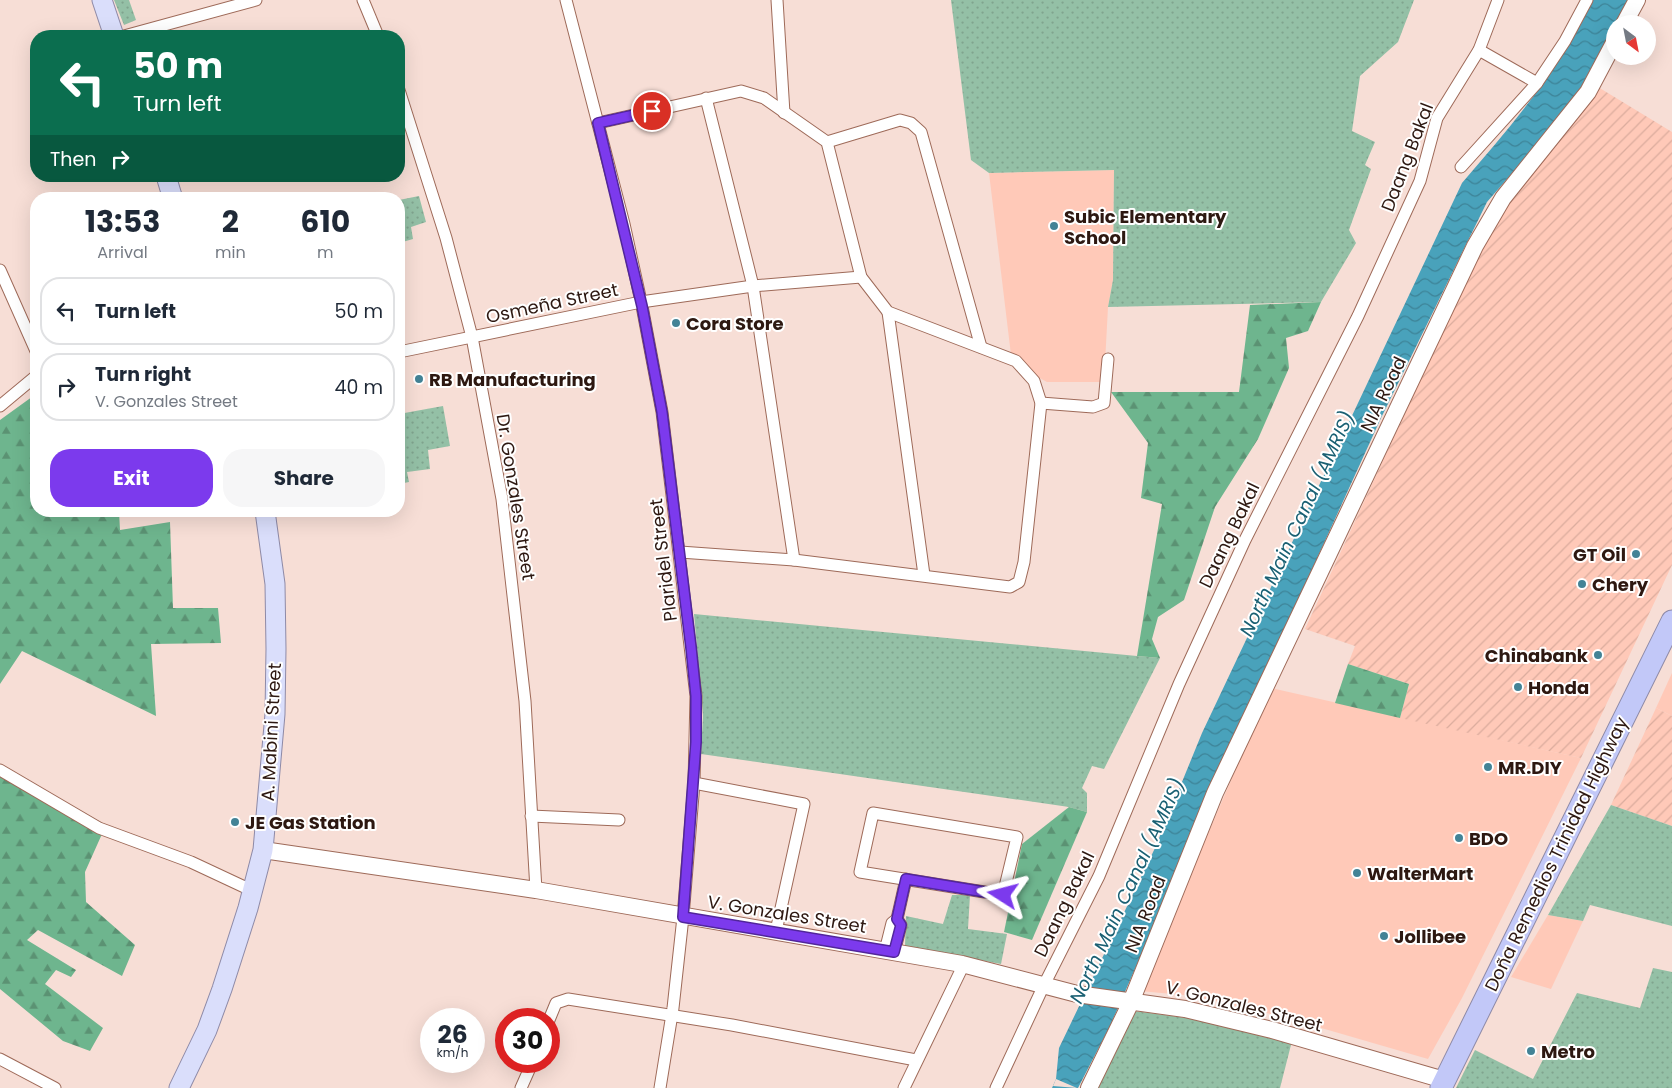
<!DOCTYPE html>
<html lang="en">
<head>
<meta charset="utf-8">
<style>
  :root { --surface:#fff; --page:#f6f6f7; --text:#1f2937; --muted:#747a83; --line:#e0e1e3; --accent:#7c3aed }
  body { margin:0; font-family:Poppins,sans-serif; background:var(--page); color:var(--text); height:100vh; display:flex; flex-direction:column; font-size:19px; white-space:nowrap }
  * { box-sizing:border-box; margin:0 }
  p { font-size:16px; color:var(--muted) }
  .icon { flex:none; width:28px; height:28px; fill:none; stroke:currentColor; stroke-width:2; stroke-linecap:round; stroke-linejoin:round }
  .map { position:relative; flex:1; overflow:hidden }
  .sheet { position:absolute; left:30px; top:192px; width:375px; height:325px; display:flex; flex-direction:column; background:var(--surface); border-radius:20px; box-shadow:0 5px 20px #0002 }
  .sheet>* { flex:none }
  .guide { position:absolute; left:30px; top:30px; width:375px; height:152px; border-radius:20px; box-shadow:0 5px 20px #0002; background:#0b6e4f; color:#fff; overflow:hidden }
  .needle { width:32px; rotate:148deg }
  .tools { position:absolute; left:1606px; top:15px; display:grid; gap:10px }
  .tools a { display:grid; place-items:center; width:50px; height:50px; border-radius:50%; background:var(--surface); box-shadow:0 5px 20px #0002; font-size:25px }
  .speed { position:absolute; left:420px; top:1008px; display:flex; gap:10px; font-size:25px; font-weight:700; text-align:center }
  .speed>* { display:grid; place-content:center; width:65px; height:65px; border-radius:50%; background:var(--surface); box-shadow:0 5px 20px #0002; line-height:1 }
  .speed small { font-size:12px; font-weight:400 }
  .speed .limit { border:8px solid #d22; background:#fff; color:#111 }
  .pin { position:absolute; display:grid; place-items:center; width:42px; height:42px; color:#fff; margin:-21px; border:2px solid #fff; border-radius:50%; box-shadow:0 1px 5px #0007 }
  .me { position:absolute; width:55px; margin:-28px; rotate:279deg; stroke-linejoin:round; filter:drop-shadow(0 0 4px #0008) }
  .turn { display:flex; align-items:center; gap:18px; height:105px; padding:0 20px; font-size:22px }
  .turn .icon { width:65px; height:65px; stroke-width:2.5 }
  .turn b { display:block; font-size:35px; line-height:42px }
  .then { display:flex; align-items:center; height:48px; padding:0 20px; background:#0003; gap:10px; font-size:19px }
  .eta { display:flex; justify-content:space-evenly; align-items:center; height:85px; text-align:center }
  .eta b { font-size:30px; font-weight:700; line-height:35px }
  .cta { display:flex; gap:10px; margin-top:auto; padding:10px 20px }
  .cta a { flex:1; height:58px; border-radius:20px; background:var(--accent); color:#fff; font-size:20px; font-weight:700; line-height:58px; text-align:center }
  .cta a+a { background:var(--page); color:var(--text) }
  ul { padding:0; list-style:none }
  li { display:flex; align-items:center; gap:15px; height:68px; margin:0 10px 8px; padding:0 10px; border:2px solid var(--line); border-radius:20px }
  li div { flex:1 }
  li b { display:block; font-size:19px }
  li em { font-style:normal }
  .map>svg:first-child { display:block }
</style>
</head>
<body>
<div class="map">
<svg width="1672" height="1088" viewBox="0 0 1672 1088">
  <defs>
    <pattern id="industrial-furrows" width="10" height="10" patternUnits="userSpaceOnUse" patternTransform="scale(1.25)"><rect width="10" height="10" fill="#ffc9b8"/><path d="M-1 1l2-2M0 10L10 0M9 11l2-2" fill="none" stroke="#dbac9d"/></pattern>
    <pattern id="grass-dots" width="8" height="8" patternUnits="userSpaceOnUse" patternTransform="scale(1.25)"><rect width="8" height="8" fill="#94c0a6"/><path d="M2 2h.1M6 6h.1" fill="none" stroke="#80a48e" stroke-width="1.8" stroke-linecap="round"/></pattern>
    <pattern id="forest-firs" width="22" height="20" patternUnits="userSpaceOnUse" patternTransform="scale(1.25)"><rect width="22" height="20" fill="#6eb58e"/><path d="M5 1l3.5 6h-7zM16 11l3.5 6h-7z" fill="#5b9273"/></pattern>
    <pattern id="water-waves" width="16" height="10" patternUnits="userSpaceOnUse" patternTransform="scale(1.25)"><rect width="16" height="10" fill="#49a2bb"/><path d="M0 5q4-4 8 0t8 0" fill="none" stroke="#3d8397"/></pattern>
  </defs>
  <rect width="100%" height="100%" fill="#f7ded6"/>
  <g fill="#ffc9b8">
    <polygon points="1114,170 1113,280 1108,307 1104,382 1047,382 1012,363 989,173"/>
    <polygon points="1672,673 1672,716 1656,708"/>
    <polygon points="1271,688 1581,758 1462,998 1428,1059 1280,1016 1194,996 1140,991"/>
    <polygon points="1548,915 1583,921 1551,989 1511,977"/>
  </g>
  <g fill="url(#industrial-furrows)">
    <polygon points="1598,87 1672,132 1672,565 1581,758 1400,718 1409,684 1348,664 1355,646 1305,629 1491,228 1523,180 1553,150"/>
    <polygon points="1656,708 1672,716 1672,826 1611,805"/>
  </g>
  <g fill="url(#grass-dots)">
    <polygon points="114,0 129,0 136,20 124,25"/>
    <polygon points="951,0 1414,0 1398,42 1360,76 1352,131 1375,142 1365,165 1371,169 1349,230 1356,243 1321,302 1108,307 1113,280 1114,170 989,173 971,160"/>
    <polygon points="419,196 426,222 411,227 413,239 399,243 399,200"/>
    <polygon points="443,406 450,446 428,450 430,469 407,472 409,482 399,484 399,414"/>
    <polygon points="694,614 1137,656 1160,658 1104,769 1092,766 1082,788 1087,793 1087,812 1069,807 701,754 703,715"/>
    <polygon points="1611,805 1672,826 1672,926 1590,905 1583,921 1548,915"/>
    <polygon points="952,895 970,895 968,929 1007,934 1001,964 905,946 906,916 943,924"/>
    <polygon points="1653,968 1672,972 1672,1088 1456,1088 1475,1050 1533,1079 1577,993 1640,1008"/>
    <polygon points="1134,1011 1233,1024 1292,1041 1280,1088 1097,1088"/>
  </g>
  <g fill="url(#forest-firs)">
    <polygon points="1321,302 1308,331 1286,338 1289,368 1258,439 1215,507 1184,600 1158,617 1152,639 1160,658 1137,656 1162,504 1141,498 1148,443 1111,392 1239,392 1250,305"/>
    <polygon points="36,394 36,511 119,511 120,530 170,522 173,608 218,608 221,643 151,644 156,716 22,651 0,684 0,420"/>
    <polygon points="1348,664 1409,684 1400,718 1335,703"/>
    <polygon points="0,765 106,825 85,872 86,902 135,945 122,976 38,930 27,940 76,970 71,977 56,970 45,984 103,1028 90,1051 63,1041 0,989"/>
    <polygon points="1069,807 1087,812 1032,940 1004,932 1022,844"/>
  </g>
  <path fill="url(#water-waves)" d="M1593,0H1628L1591,73L1563,115L1487,202L1381,418L1269,664L1110,1026L1078,1088H1052L1056,1079L1059,1048L1155,848L1202,733L1462,183C1511,126 1561,68 1593,0Z"/>
  <polygon fill="#f7ded6" points="1056,1079 1077,1088 1053,1086"/>
  <g fill="none" stroke-linecap="round" stroke-linejoin="round">
    <g stroke="#9e6a59" stroke-width="13">
      <g id="street">
        <polyline points="363,0 378,36"/>
        <polyline points="566,0 624,224 642,306 662,412 696,696 694,783 683,917 673,1008 660,1088"/>
        <polyline points="777,0 784,113"/>
        <polyline points="124,36 256,0"/>
        <polyline points="1479,50 1537,83 1565,41 1587,0"/>
        <polyline points="399,90 446,238 472,337 502,499 525,701 536,890"/>
        <polyline points="706,98 753,286 794,560"/>
        <polyline points="598,123 741,91 764,98 827,142 861,277 888,312 1016,361 1034,381 1041,403 1024,562 1019,582 1010,587 794,560 680,552"/>
        <polyline points="827,142 900,120 911,123 921,132 981,347"/>
        <polyline points="1461,167 1537,83"/>
        <polyline points="0,270 36,351"/>
        <polyline points="888,312 924,575"/>
        <polyline points="399,352 641,302 753,286 861,277"/>
        <polyline points="1041,403 1093,407 1104,403 1108,359"/>
        <polyline points="0,406 36,376"/>
        <polyline points="0,770 99,828 191,862 253,891"/>
        <polyline points="694,783 804,804 776,931"/>
        <polygon points="873,813 1017,837 1003,895 860,872"/>
        <polyline points="531,816 619,820"/>
        <polyline points="885,951 892,923 897,919 906,879"/>
        <polyline points="894,953 901,925 897,919"/>
        <polyline points="549,1020 556,1003 568,999 732,1025 916,1060"/>
        <polyline points="0,1059 55,1088"/>
        <polyline points="521,1088 533,1061"/>
        <polyline points="904,1088 964,964"/>
        <polyline points="996,1088 1044,985 1099,876 1179,684 1245,540 1358,316 1420,181 1437,118 1479,50 1498,0"/>
      </g>
    </g>
    <g stroke="#9e6a59" stroke-width="18">
      <g id="secondary">
        <polyline points="1624,24 1637,0"/>
        <polyline points="263,850 536,890 962,964 1077,994 1185,1009 1272,1030 1444,1080"/>
        <polyline points="1089,1088 1131,1002 1215,793 1475,246 1503,198 1588,92 1615,41"/>
      </g>
    </g>
    <g stroke="#8e8aa7" stroke-width="21">
      <g id="primary">
        <polyline points="102,0 114,36"/>
        <polyline points="166,176 173,199"/>
        <polyline points="179,1088 207,1030 222,989 248,908 263,850 275,714 276,649 275,584 265,511"/>
      </g>
    </g>
    <g stroke="#8e8aa7" stroke-width="23">
      <polyline id="highway" points="1441,1088 1672,621"/>
    </g>
    <use href="#street" stroke="#fff" stroke-width="11"/>
    <use href="#secondary" stroke="#fff" stroke-width="16"/>
    <use href="#primary" stroke="#dadefb" stroke-width="19"/>
    <use href="#highway" stroke="#c2c8f8" stroke-width="21"/>
  </g>
  <g fill="none" stroke-linecap="round" stroke-linejoin="round">
    <g stroke="#51269a" stroke-width="12">
      <polyline id="route" points="652,111 598,123 642,306 662,412 691,647 696,696 696,742 683,917 894,952 901,925 897,919 906,879 1003,895"/>
    </g>
    <use href="#route" stroke="#7c3aed" stroke-width="9"/>
  </g>
  <g fill="#438396" stroke="#fff" stroke-width="2">
    <circle cx="1054" cy="226" r="5"/>
    <circle cx="676" cy="323" r="5"/>
    <circle cx="419" cy="379" r="5"/>
    <circle cx="1636" cy="554" r="5"/>
    <circle cx="1582" cy="584" r="5"/>
    <circle cx="1598" cy="655" r="5"/>
    <circle cx="1518" cy="687" r="5"/>
    <circle cx="1488" cy="767" r="5"/>
    <circle cx="235" cy="822" r="5"/>
    <circle cx="1459" cy="838" r="5"/>
    <circle cx="1357" cy="873" r="5"/>
    <circle cx="1384" cy="936" r="5"/>
    <circle cx="1531" cy="1051" r="5"/>
  </g>
  <g text-anchor="middle" dominant-baseline="central" stroke-width="4" stroke-linejoin="round" paint-order="stroke">
    <g font-size="18" fill="#2d1811" stroke="#fff">
      <text transform="translate(1407 157) rotate(-69)">Daang Bakal</text>
      <text transform="translate(552 303) rotate(-12)">Osmeña Street</text>
      <text transform="translate(1383 394) rotate(-64)">NIA Road</text>
      <text transform="translate(516 497) rotate(81)">Dr. Gonzales Street</text>
      <text transform="translate(1229 535) rotate(-64)">Daang Bakal</text>
      <text transform="translate(663 560) rotate(-97)">Plaridel Street</text>
      <text transform="translate(271 732) rotate(-87)">A. Mabini Street</text>
      <text transform="translate(1556 854) rotate(-64)">Doña Remedios Trinidad Highway</text>
      <text transform="translate(1064 904) rotate(-64)">Daang Bakal</text>
      <text transform="translate(787 914) rotate(9)">V. Gonzales Street</text>
      <text transform="translate(1145 914) rotate(-68)">NIA Road</text>
      <text transform="translate(1244 1006) rotate(14)">V. Gonzales Street</text>
    </g>
    <g font-size="18" font-weight="bold" fill="#2d1811" stroke="#fff" text-anchor="start">
      <text x="1064" y="216">Subic Elementary<tspan x="1064" dy="21">School</tspan></text>
      <text x="686" y="323">Cora Store</text>
      <text x="429" y="379">RB Manufacturing</text>
      <text x="1626" y="554" text-anchor="end">GT Oil</text>
      <text x="1592" y="584">Chery</text>
      <text x="1588" y="655" text-anchor="end">Chinabank</text>
      <text x="1528" y="687">Honda</text>
      <text x="1498" y="767">MR.DIY</text>
      <text x="245" y="822">JE Gas Station</text>
      <text x="1469" y="838">BDO</text>
      <text x="1367" y="873">WalterMart</text>
      <text x="1394" y="936">Jollibee</text>
      <text x="1541" y="1051">Metro</text>
    </g>
    <g font-size="19" font-style="italic" fill="#1a6073" stroke="#fff">
      <text transform="translate(1297 524) rotate(-65)">North Main Canal (AMRIS)</text>
      <text transform="translate(1127 891) rotate(-65)">North Main Canal (AMRIS)</text>
    </g>
  </g>
</svg>
<div class="tools">
<a><svg class="needle" viewBox="-14 -14 28 28"><path d="M0-13l5 13h-10z" fill="#e53935"/><path d="M0 13l5-13h-10z" fill="#747a83"/></svg></a>
</div>
<div class="speed"><div>26<small>km/h</small></div><div class="limit">30</div></div>
<div class="pin" style="left:652px;top:111px;background:#d93025"><svg class="icon" aria-label="arrive" viewBox="0 0 24 24"><path d="M6 21V4h12l-3 4 3 4H6"/></svg></div>
<svg class="me" style="left:1003px;top:895px" viewBox="-20 -20 40 40"><path d="M0-17L14 15 0 8-14 15z" fill="#7c3aed" stroke="#fff" stroke-width="4"/></svg>
<div class="guide">
<div class="turn"><svg class="icon" aria-label="left" viewBox="0 0 24 24"><path d="M17 20v-9H6M10 6l-5 5 5 5"/></svg><div><b>50 m</b>Turn left</div></div>
<div class="then">Then<svg class="icon" aria-label="right" viewBox="0 0 24 24"><path d="M7 20v-9h11M14 6l5 5-5 5"/></svg></div>
</div>
<section class="sheet">
<div class="eta">
<div><b>13:53</b><p>Arrival</p></div>
<div><b>2</b><p>min</p></div>
<div><b>610</b><p>m</p></div>
</div>
<ul>
<li><svg class="icon" aria-label="left" viewBox="0 0 24 24"><path d="M17 20v-9H6M10 6l-5 5 5 5"/></svg><div><b>Turn left</b></div><em>50 m</em></li>
<li><svg class="icon" aria-label="right" viewBox="0 0 24 24"><path d="M7 20v-9h11M14 6l5 5-5 5"/></svg><div><b>Turn right</b><p>V. Gonzales Street</p></div><em>40 m</em></li>
</ul>
<div class="cta"><a>Exit</a><a>Share</a></div>
</section>
</div>
</body>
</html>
